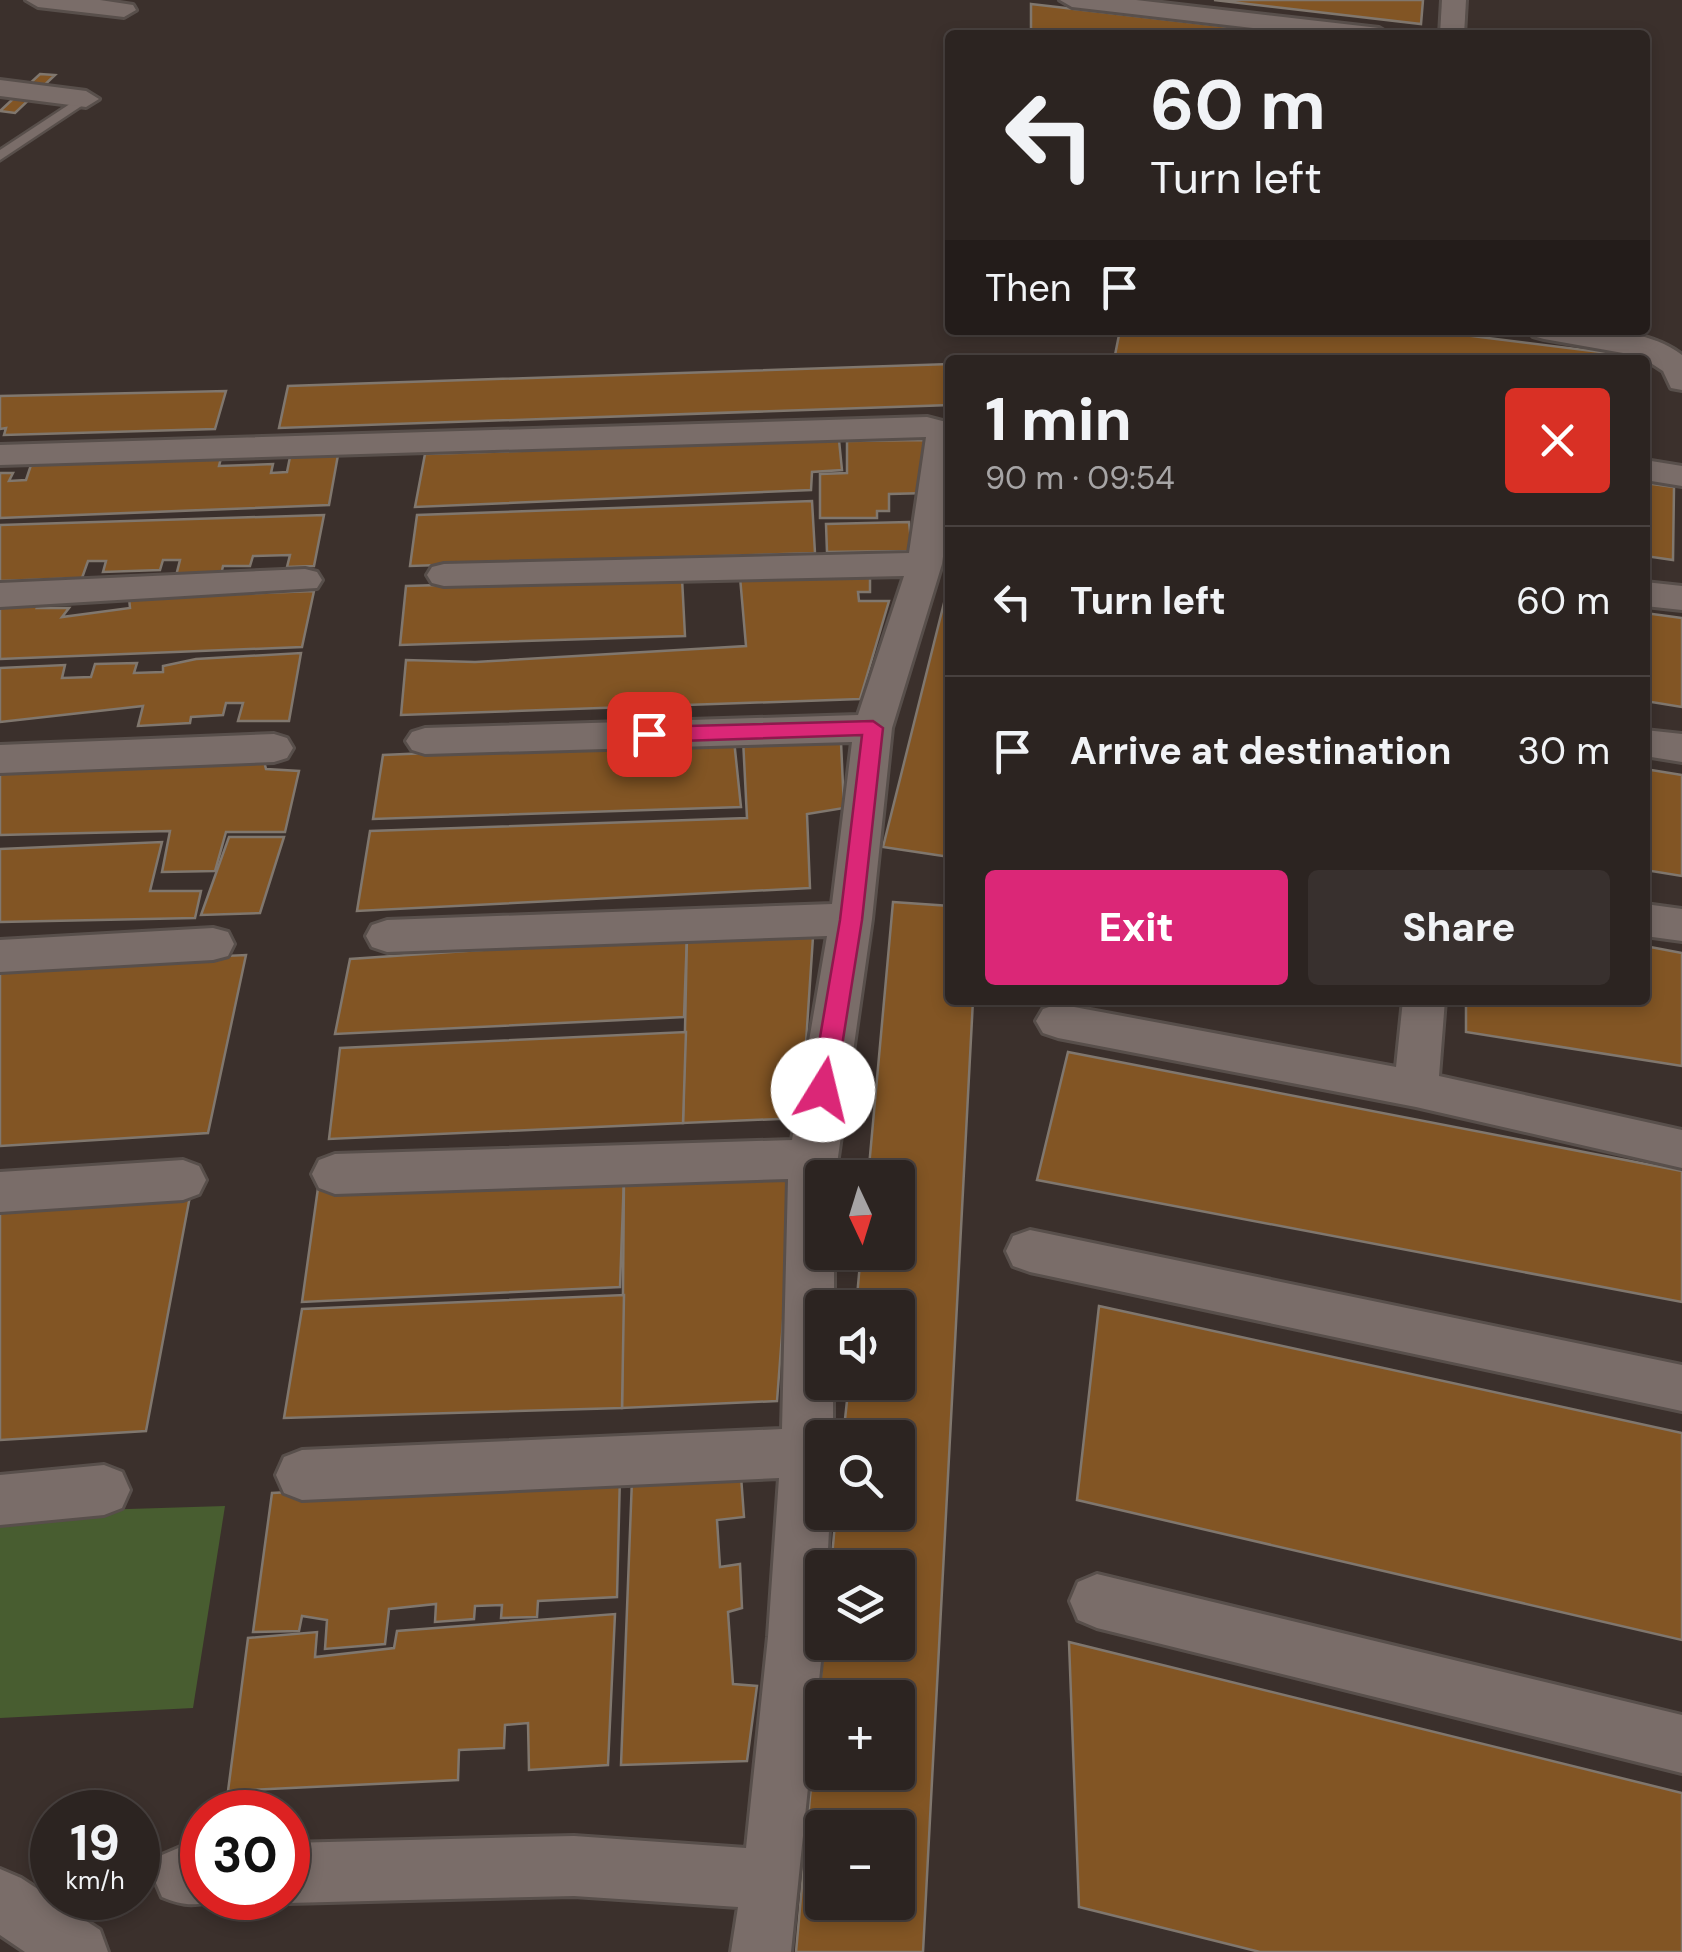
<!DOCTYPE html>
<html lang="en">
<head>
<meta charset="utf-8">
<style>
  :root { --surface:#2c2421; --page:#38302e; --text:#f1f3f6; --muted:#a6a4a5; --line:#48413f; --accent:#db2777 }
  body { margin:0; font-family:"DM Sans",sans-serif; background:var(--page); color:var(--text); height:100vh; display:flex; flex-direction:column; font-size:38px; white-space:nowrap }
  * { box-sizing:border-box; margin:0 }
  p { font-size:32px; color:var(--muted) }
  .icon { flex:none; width:55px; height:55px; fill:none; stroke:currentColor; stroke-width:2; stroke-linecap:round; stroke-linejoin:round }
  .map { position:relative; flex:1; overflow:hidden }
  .drawer { position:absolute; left:945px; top:355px; width:705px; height:650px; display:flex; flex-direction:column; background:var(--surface); border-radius:10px; box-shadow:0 5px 15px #0003,0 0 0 2px var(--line) }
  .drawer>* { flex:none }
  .top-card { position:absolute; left:945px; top:30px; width:705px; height:305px; border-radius:10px; box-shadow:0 5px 15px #0003,0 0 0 2px var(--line); background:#2c2421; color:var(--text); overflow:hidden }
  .needle { width:65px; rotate:176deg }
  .fabs { position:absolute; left:805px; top:1160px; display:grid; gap:20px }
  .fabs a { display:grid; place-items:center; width:110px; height:110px; border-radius:10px; background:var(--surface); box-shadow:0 5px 15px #0003,0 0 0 2px var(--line); font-size:50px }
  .speed { position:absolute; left:30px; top:1790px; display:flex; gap:20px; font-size:50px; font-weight:700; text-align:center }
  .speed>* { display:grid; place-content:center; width:130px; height:130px; border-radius:50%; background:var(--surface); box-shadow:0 5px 15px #0003,0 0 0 2px var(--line); line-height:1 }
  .speed small { font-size:25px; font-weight:400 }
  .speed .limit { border:15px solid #d22; background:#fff; color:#111 }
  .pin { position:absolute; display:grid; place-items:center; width:85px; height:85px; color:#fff; margin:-42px; border-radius:20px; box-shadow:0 5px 15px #0006 }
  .me { position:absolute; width:110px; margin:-55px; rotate:9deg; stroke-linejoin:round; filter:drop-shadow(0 0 8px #0008) }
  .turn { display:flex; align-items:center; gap:35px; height:210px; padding:0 40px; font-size:45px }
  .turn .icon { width:130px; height:130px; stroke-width:2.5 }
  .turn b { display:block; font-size:70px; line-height:85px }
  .then { display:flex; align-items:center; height:95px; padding:0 40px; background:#0003; gap:20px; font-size:38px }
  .round { display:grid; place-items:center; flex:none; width:105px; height:105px; border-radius:10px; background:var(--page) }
  .head { display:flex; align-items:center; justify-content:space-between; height:170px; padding:0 40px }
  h1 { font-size:60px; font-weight:800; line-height:75px }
  .action { display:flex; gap:20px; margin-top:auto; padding:20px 40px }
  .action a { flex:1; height:115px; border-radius:10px; background:var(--accent); color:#fff; font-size:40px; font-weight:800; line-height:115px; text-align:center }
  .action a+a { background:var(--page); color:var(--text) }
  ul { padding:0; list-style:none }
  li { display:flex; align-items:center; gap:30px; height:150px; padding:0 40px; border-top:2px solid var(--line) }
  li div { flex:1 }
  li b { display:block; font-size:38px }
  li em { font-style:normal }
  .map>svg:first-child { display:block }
</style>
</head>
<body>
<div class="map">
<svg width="1682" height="1952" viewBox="0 0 1682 1952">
  <rect width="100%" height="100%" fill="#3b302c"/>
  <polygon fill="#485d30" points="225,1506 193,1708 0,1718 0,1513"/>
  <g fill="#825524" stroke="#80776e" stroke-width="2.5" fill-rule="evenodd">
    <polygon points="1214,0 1423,0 1421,24"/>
    <polygon points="1031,4 1301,35 1031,35"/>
    <polygon points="40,74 55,75 15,113 0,111"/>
    <polygon points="1120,330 1424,330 1633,356 1633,360 1114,360"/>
    <polygon points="950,364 950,405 279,428 288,386"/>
    <polygon points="226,391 215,429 4,435 6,428 0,429 0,396"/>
    <polygon points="839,440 842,470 812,472 811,490 415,507 425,454"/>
    <polygon points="924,440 928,493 889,494 889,511 877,511 877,518 820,518 820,474 847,473 847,441"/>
    <polygon points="338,455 329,505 0,518 0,473 13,473 9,481 26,480 31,465 221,458 219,466 273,464 271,473 287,472 290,457"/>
    <polygon points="1645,483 1674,487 1673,560 1645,556"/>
    <polygon points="812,501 815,553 410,566 417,515"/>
    <polygon points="324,515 314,566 287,567 290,555 253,556 250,566 223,566 221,575 176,576 180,560 163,560 160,570 103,572 106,561 88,561 82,578 0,581 0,525"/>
    <polygon points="909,522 912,551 827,552 826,524"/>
    <polygon points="870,574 870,592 858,592 859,601 889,601 860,699 401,715 406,660 475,662 746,646 740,577"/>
    <polygon points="682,578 685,636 400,645 406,586"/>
    <polygon points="950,579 950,857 883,847"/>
    <polygon points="314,591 302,647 0,659 0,599 42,598 37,608 69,608 62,617 130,608 129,598"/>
    <polygon points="1645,613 1682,618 1682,707 1645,701"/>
    <polygon points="301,653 289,721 238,721 243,703 226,703 223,715 191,717 190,723 138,726 143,706 0,722 0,668 65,665 62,678 91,677 95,664 137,663 134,673 163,672 163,666 196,659"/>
    <polygon points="743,739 841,742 844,808 807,814 810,888 357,911 370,831 747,818"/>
    <polygon points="734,740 741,807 373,819 383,755"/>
    <polygon points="263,757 266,769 299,771 285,832 226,832 215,871 162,872 170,831 0,835 0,767"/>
    <polygon points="1645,769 1682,775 1682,876 1645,870"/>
    <polygon points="229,837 284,837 260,913 201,915"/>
    <polygon points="162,842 150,891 201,891 195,918 0,922 0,849"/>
    <path d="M893,902L950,906V1000H973L923,1952H796L824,1642H898V1568H831L836,1512H898V1438H843L849,1382H898V1308H856L861,1252H898V1178H868ZM822,1698H898V1772H822ZM822,1828H898V1902H822Z"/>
    <polygon points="687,936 684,1017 335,1034 350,959"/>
    <polygon points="687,936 813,937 801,1118 683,1123"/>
    <polygon points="1645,946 1682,953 1682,1066 1466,1032 1466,1000 1645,1000"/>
    <polygon points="246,955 208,1133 0,1146 0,966"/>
    <polygon points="686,1032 683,1123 329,1139 340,1048"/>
    <polygon points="1068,1052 1682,1171 1682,1302 1037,1180"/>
    <polygon points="624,1177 620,1287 302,1302 318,1188"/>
    <polygon points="624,1177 794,1177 777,1401 622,1408"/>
    <polygon points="190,1196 146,1431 0,1440 0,1207"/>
    <polygon points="624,1295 622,1408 284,1418 302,1309"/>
    <polygon points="1099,1306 1682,1433 1682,1640 1077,1500"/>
    <polygon points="620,1475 617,1597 538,1601 537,1617 501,1618 502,1605 475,1606 474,1619 435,1622 436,1604 389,1609 385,1644 325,1649 327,1620 302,1616 299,1631 253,1632 272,1493"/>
    <polygon points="741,1476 744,1517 717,1520 720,1567 740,1564 742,1608 728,1612 733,1684 757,1686 747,1761 621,1765 632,1479"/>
    <polygon points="615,1614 608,1765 529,1770 528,1723 505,1725 504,1748 459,1750 458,1780 228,1791 248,1638 317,1632 315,1657 394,1648 397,1631"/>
    <polygon points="1069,1642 1682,1793 1682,1952 1260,1952 1079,1907"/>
  </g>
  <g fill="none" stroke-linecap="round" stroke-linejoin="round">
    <g stroke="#584f4b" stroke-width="5">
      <polygon id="service" points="82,96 92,99 0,160 0,150"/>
    </g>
    <g stroke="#584f4b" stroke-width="6">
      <g id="minor">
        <polygon points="26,0 100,0 133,5 136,10 124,17 38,7"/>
        <polygon points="1060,0 1136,0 1379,28 1391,35 1314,35 1072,7"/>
        <polygon points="1442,0 1466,0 1464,35 1440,35"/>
        <polygon points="0,80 86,91 99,99 86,107 0,96"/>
        <path d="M1529,330C1577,330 1642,324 1682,355V390L1671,388L1663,371L1640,356L1544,339L1533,336Z"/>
        <polygon points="927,417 950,423 950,503 942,564 892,728 872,919 835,1178 822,1178 822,1252 834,1252 834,1308 822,1308 822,1382 833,1382 833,1438 822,1438 822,1512 830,1512 827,1568 822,1568 823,1642 791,1952 731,1952 738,1907 574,1896 288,1903 275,1898 288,1898 288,1843 574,1836 746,1848 768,1637 779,1478 302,1500 284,1493 276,1475 284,1457 302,1450 782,1429 788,1179 335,1194 319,1188 312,1174 319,1160 335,1154 792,1140 827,936 387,952 372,947 366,936 372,925 387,920 832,904 852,742 425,754 412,750 406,741 412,732 425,728 858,715 904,576 444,586 432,583 427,575 432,567 444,564 909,553 926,437 0,465 0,445"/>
        <polygon points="1645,460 1682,466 1682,486 1645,480"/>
        <polygon points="305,569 317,572 322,580 317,588 0,607 0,583"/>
        <polygon points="1645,582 1682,586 1682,610 1645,606"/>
        <polygon points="1645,730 1682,734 1682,762 1645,756"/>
        <polygon points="274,734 287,738 293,748 287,758 274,762 0,773 0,745"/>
        <polygon points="1645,904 1682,909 1682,941 1645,936"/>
        <polygon points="213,928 228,932 234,944 228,956 213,960 0,972 0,940"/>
        <polygon points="1403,1000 1445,1000 1439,1076 1682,1130 1682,1168 1416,1107 1058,1038 1043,1033 1036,1021 1043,1009 1058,1004 1396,1067"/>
        <polygon points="183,1160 199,1166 206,1180 199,1194 183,1200 0,1212 0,1172"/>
        <polygon points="1030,1230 1682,1365 1682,1411 1030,1272 1013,1266 1006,1251 1013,1236"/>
        <polygon points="104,1465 122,1472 130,1490 122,1508 104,1515 0,1525 0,1475"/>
        <polygon points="1097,1574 1682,1715 1682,1773 1097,1628 1078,1620 1070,1601 1078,1582"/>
        <path d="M202,1845V1898H220C197,1907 184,1906 162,1897L153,1876L162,1855L183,1846Z"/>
        <polygon points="0,1869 21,1878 100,1930 108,1952 25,1952 0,1935"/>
      </g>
    </g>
    <use href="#service" fill="#7a6d69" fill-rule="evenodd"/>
    <use href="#minor" fill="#7a6d69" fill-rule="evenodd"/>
  </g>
  <polygon fill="#db2777" stroke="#8e194d" stroke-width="2.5" points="873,721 883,728 862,920 835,1090 831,1098 815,1098 811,1090 840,920 862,735 649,742 639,734 649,727"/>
</svg>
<div class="fabs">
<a><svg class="needle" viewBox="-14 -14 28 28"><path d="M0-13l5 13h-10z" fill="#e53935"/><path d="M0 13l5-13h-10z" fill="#a6a4a5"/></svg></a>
<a><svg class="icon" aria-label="sound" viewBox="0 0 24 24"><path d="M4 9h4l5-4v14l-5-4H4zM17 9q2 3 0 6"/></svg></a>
<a><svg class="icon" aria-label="search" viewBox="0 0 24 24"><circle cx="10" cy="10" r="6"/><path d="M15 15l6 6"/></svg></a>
<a><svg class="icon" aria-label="layers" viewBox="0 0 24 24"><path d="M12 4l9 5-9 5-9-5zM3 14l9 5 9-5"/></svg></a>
<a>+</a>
<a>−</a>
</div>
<div class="speed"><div>19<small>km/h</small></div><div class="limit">30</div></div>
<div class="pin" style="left:649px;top:734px;background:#d93025"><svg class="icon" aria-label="arrive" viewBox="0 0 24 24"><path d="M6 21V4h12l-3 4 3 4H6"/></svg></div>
<svg class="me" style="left:823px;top:1090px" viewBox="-20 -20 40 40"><circle r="19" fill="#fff"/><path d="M0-13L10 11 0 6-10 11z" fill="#db2777"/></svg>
<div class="top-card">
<div class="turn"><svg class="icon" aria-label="left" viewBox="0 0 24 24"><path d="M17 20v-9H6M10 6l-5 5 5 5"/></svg><div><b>60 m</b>Turn left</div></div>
<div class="then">Then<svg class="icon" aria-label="arrive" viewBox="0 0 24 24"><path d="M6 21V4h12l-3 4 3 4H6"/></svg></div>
</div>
<section class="drawer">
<div class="head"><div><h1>1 min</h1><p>90 m · 09:54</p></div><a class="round" style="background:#d93025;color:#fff"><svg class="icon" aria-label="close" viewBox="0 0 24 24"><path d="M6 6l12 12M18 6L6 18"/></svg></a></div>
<ul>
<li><svg class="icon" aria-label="left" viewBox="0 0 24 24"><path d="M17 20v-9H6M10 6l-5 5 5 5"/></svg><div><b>Turn left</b></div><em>60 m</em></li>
<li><svg class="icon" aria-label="arrive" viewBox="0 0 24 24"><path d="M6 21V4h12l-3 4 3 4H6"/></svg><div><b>Arrive at destination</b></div><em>30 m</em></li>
</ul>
<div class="action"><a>Exit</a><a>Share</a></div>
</section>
</div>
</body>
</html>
